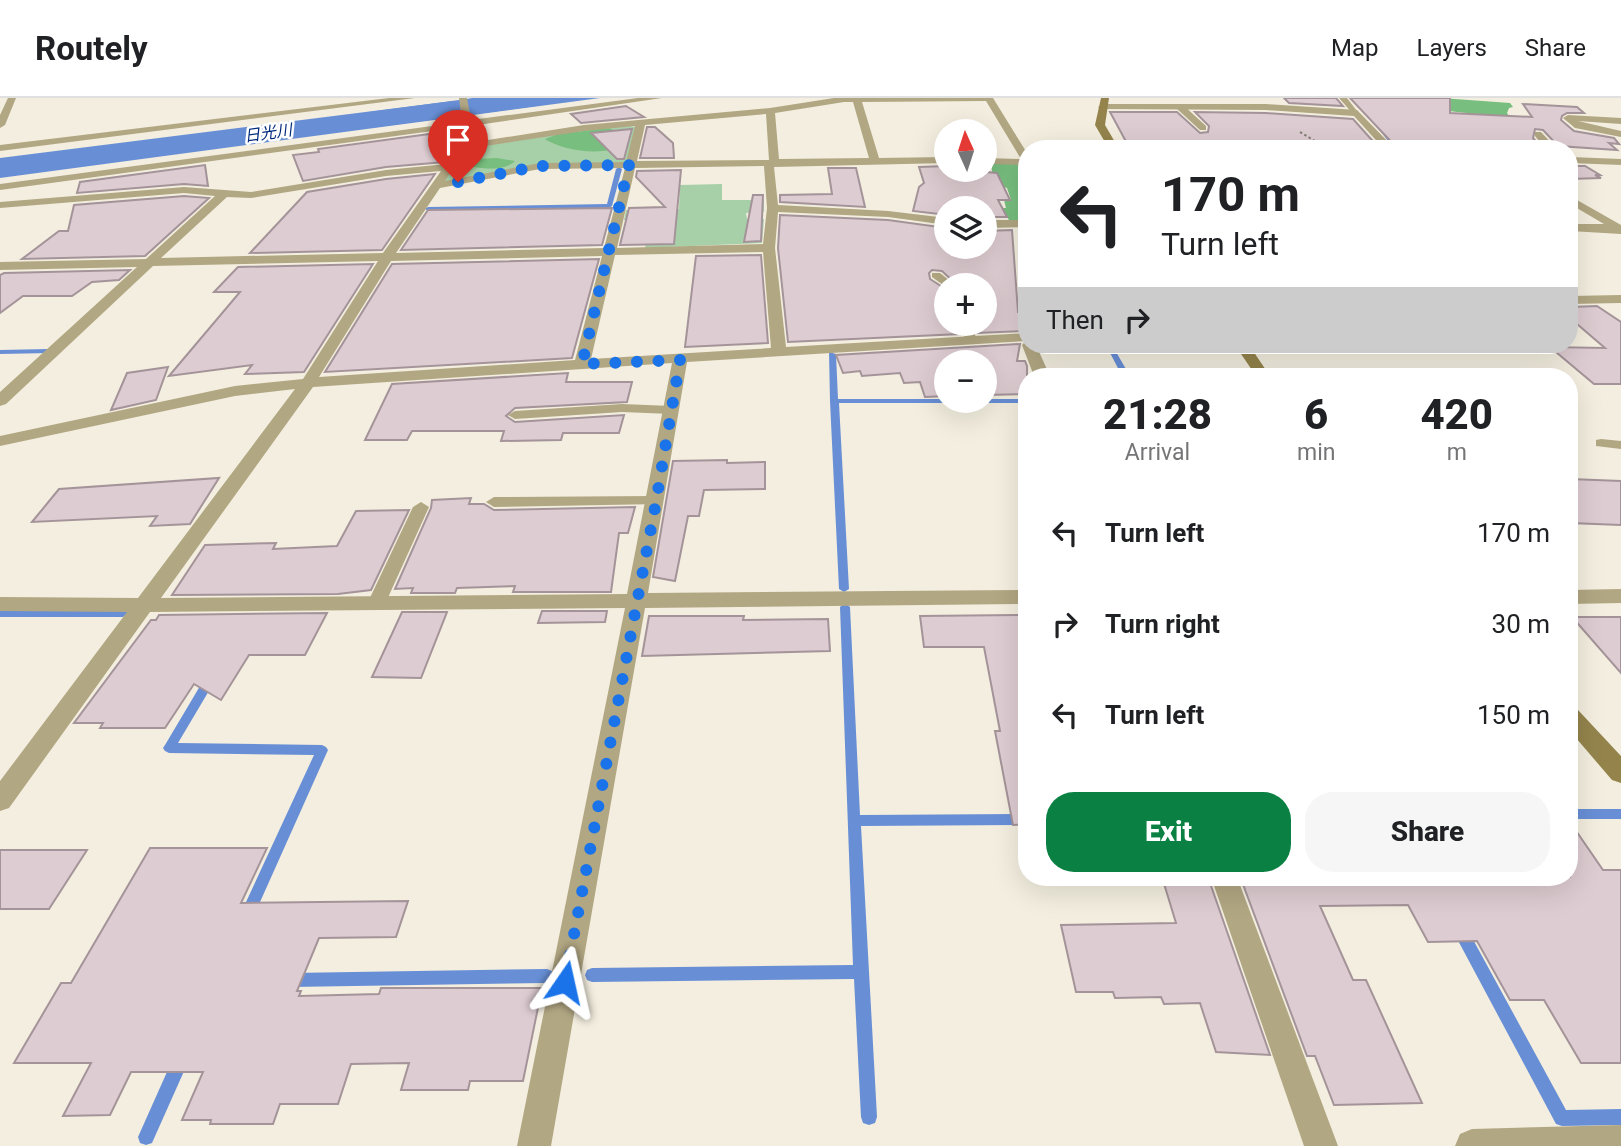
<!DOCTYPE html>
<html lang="en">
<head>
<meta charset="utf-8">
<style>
  :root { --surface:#fff; --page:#f6f6f6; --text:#202124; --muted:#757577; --line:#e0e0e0; --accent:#0b8043 }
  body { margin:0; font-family:Roboto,"Noto Sans JP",sans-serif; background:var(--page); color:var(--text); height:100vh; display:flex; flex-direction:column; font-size:26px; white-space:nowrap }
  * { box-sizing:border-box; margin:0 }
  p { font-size:23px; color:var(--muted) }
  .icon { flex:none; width:38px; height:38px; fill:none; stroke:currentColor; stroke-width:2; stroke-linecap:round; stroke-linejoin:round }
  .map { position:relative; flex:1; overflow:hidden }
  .drawer { position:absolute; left:1018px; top:270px; width:560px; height:518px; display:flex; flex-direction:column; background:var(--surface); border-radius:28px; box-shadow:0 7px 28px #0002 }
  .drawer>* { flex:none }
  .banner { position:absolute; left:1018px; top:42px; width:560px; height:214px; border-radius:28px; box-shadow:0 7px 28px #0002; background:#fff; color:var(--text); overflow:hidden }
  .needle { width:46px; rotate:357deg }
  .tools { position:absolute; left:934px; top:21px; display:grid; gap:14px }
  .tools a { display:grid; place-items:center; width:63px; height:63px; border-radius:50%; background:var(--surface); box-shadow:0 7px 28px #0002; font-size:35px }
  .pin { position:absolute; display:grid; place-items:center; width:60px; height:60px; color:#fff; margin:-72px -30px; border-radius:50% 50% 50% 0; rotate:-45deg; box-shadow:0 0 7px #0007 }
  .pin .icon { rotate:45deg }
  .me { position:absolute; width:77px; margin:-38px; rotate:11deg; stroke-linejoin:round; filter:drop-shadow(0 0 5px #0008) }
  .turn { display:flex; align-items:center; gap:24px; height:147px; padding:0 28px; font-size:32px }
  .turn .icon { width:91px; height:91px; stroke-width:2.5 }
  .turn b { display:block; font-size:49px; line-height:60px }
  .then { display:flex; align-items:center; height:66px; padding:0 28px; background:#0003; gap:14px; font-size:26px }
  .eta { display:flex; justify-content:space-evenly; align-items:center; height:119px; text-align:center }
  .eta b { font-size:42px; font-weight:800; line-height:49px }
  .primary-button { display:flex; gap:14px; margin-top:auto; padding:14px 28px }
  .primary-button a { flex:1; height:80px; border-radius:28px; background:var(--accent); color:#fff; font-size:28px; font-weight:800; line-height:80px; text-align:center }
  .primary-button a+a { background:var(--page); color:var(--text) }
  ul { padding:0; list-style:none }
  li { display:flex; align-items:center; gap:21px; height:91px; padding:0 28px }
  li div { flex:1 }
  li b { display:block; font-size:26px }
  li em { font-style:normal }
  header { display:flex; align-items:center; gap:42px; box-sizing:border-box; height:98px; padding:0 35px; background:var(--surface); border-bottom:2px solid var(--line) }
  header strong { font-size:33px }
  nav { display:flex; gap:38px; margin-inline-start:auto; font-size:24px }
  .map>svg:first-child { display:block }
</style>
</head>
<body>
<header>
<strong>Routely</strong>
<nav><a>Map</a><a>Layers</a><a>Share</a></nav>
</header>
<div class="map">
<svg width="1621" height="1048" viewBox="0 0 1621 1048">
  <rect width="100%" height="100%" fill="#f3eedf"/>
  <g fill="#a7d0a9">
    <polygon points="630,28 636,29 627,66 538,67 442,85 467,50 585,31"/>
    <polygon points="722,86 722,102 764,102 764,114 746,115 747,121 764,121 762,145 645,150 650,123 624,122 626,112 679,111 680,87"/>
  </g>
  <g fill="#78be7e">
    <polygon points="1441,0 1510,5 1513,9 1509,10 1507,15 1510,20 1440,12"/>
    <path d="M609,30L628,39L630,43C611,60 565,54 545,41L558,36Z"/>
    <path d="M482,49L473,56L474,61L497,60L515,63C503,75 475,70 460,66C465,55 469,50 482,49Z"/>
    <polygon points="991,66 1027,66 1027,77 1022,77 1022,81 1027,83 1027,125 1009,122 1001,110 1006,110 1004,102 1011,102 1007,90 994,86"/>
  </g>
  <g fill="#688fd6">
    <polygon points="473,0 600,0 473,17 469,1"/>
    <polygon points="453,3 457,19 0,80 0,60"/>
  </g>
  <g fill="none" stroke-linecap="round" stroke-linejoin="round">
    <g fill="#688fd6" fill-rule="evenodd">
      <polygon points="1376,27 1380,27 1399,51 1394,51"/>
      <polygon points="619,69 622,71 612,108 609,110 428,113 425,111 428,109 607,106 616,71"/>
      <polygon points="1106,247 1112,247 1130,278 1122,278"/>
      <polygon points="48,251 51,251 51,255 0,256 0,252"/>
      <polygon points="829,254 836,256 838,301 947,301 947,303 951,303 947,305 839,305 849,491 844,494 839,491 830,303"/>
      <polygon points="985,301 1027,301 1027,305 982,305 981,303 985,303"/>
      <polygon points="845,505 850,509 860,717 1027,716 1027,727 861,728 877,1019 875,1025 869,1027 863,1025 861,1019 854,881 592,884 587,882 585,877 587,872 592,870 853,867 840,509"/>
      <polygon points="0,511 123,511 128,515 123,519 0,519"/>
      <polygon points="210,577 214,578 216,581 178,645 322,647 326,649 328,652 252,822 247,823 242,822 240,817 314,657 169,655 165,653 163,650 165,647 206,578"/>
      <rect x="1570" y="711" width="51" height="10"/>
      <polygon points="1459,823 1464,825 1566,1012 1621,1011 1621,1027 1562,1028 1556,1026 1454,835 1452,830 1454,825"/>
      <polygon points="547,871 552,873 554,878 552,883 547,885 291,889 286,887 284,882 286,877 291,875"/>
      <polygon points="181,954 187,956 189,962 152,1045 146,1047 140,1045 138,1039 175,956"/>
    </g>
    <polygon fill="#688fd6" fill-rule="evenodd" points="474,0 549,0 545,6 536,8 369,30 359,28 355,22 359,16 369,14"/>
  </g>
  <g fill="#ddccd1" stroke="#a49499" stroke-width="2">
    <polygon points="1284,0 1336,0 1343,8 1289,5"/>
    <polygon points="1350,0 1450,0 1450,15 1532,19 1523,6 1577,9 1584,15 1567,15 1562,18 1561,22 1574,33 1614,40 1619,46 1609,45 1617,52 1558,48 1543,32 1535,31 1533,40 1542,51 1398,51"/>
    <polygon points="626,8 644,19 581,25 571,16"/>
    <polygon points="1110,14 1177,14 1200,35 1208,34 1209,28 1195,14 1266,15 1353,21 1380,51 1130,51"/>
    <polygon points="647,29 655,29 673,45 674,60 640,60"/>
    <polygon points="632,31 624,61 617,61 591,35"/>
    <polygon points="459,32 456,48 445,64 386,69 303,83 293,57 319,54 318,51"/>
    <polygon points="205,67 208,88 184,86 77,95 80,84"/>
    <polygon points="947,68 947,72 985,72 985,69 986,74 997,75 1010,102 998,102 1007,119 985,119 985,110 947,110 947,117 913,113 919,89 924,85 919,69"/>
    <polygon points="1570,68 1585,68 1600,77 1595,77 1601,80 1570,81"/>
    <polygon points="828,70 856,70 865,109 780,104 780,97 832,96"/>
    <polygon points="681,72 674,146 620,147 629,110 665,109 636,79 637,73"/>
    <polygon points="435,76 382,152 250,155 307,94 386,81"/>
    <polygon points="753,97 763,97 761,143 744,144"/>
    <polygon points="184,98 209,100 145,158 22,161 59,133 68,133 74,107"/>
    <polygon points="612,110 602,147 401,152 428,112"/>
    <polygon points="780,117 888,122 947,130 947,149 985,149 985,133 1012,132 1018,214 1026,215 1023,233 977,235 974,226 985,226 985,187 957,187 942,173 932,172 929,175 930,181 947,192 947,226 956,226 960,236 788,244 778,150"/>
    <polygon points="761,157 768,245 685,249 696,158"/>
    <polygon points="599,161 572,260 325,274 392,166"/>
    <polygon points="373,166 304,274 245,276 252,267 169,278 240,194 214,194 238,169"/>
    <polygon points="130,172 119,182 92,184 72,198 23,198 0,215 0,177 4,175"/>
    <polygon points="1597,208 1621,224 1621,286 1594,286 1550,249 1605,250 1570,220 1570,209"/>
    <polygon points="1020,246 1017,263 1025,263 1027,268 1027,296 985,297 985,264 947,264 947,298 925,299 920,284 904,285 900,275 862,278 860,273 843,275 836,257"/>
    <polygon points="168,269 156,302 111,312 127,275"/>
    <polygon points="568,275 566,284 632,284 627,304 515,310 506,318 515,324 624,317 619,335 563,335 561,342 501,343 504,333 412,333 407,342 365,342 392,286"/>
    <polygon points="727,362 727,365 765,364 765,391 704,392 699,418 688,418 675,483 653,479 673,363"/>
    <polygon points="219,380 190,426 150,428 157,418 32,424 59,391"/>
    <polygon points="1570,381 1621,383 1621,427 1570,425"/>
    <polygon points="471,400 469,406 484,406 494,412 635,409 628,435 619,435 611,494 513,494 515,488 457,490 455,495 411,495 413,490 395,491 431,410 432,402"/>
    <polygon points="409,412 371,492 338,496 172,497 205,447 276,445 273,451 337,448 356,413"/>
    <polygon points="542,513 607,513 605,524 538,525"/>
    <polygon points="402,514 447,514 421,580 372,579"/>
    <polygon points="327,515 305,557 249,557 221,602 194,586 165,630 100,630 103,625 74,625 151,522 156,522 159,517"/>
    <polygon points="1027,517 1027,726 1013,727 995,633 1000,633 984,549 924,549 920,518"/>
    <polygon points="649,518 744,518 743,522 828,521 830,553 642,558"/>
    <polygon points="1572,519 1621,519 1621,575"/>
    <polygon points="1570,724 1603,772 1621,772 1621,965 1581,965 1544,902 1510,902 1477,843 1428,844 1408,807 1320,808 1353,882 1366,882 1422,1005 1334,1007 1315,958 1307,958 1241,781 1275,779 1570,779"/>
    <polygon points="150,750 267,750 241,805 408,803 396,839 319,840 297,893 301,893 299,898 379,896 381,890 542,890 523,983 470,983 468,992 401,992 409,965 351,966 338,1006 280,1006 273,1026 210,1026 211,1022 182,1022 203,974 131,974 110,1017 63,1018 91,965 14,965 61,885 71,885"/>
    <polygon points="0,752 87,752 49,811 0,811"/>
    <polygon points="1162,779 1205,779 1206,782 1209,782 1270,957 1216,954 1200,905 1164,906 1161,899 1115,900 1113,894 1076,894 1061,827 1176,825"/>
  </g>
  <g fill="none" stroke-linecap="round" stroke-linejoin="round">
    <polyline stroke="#827f75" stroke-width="2" stroke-dasharray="2.5 2.5" stroke-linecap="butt" points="1300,34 1328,51"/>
    <g fill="#b2a783" fill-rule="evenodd">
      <polygon points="1339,0 1347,0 1360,17 1354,17"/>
      <polygon points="1176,6 1182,6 1206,28 1206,32 1200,32 1176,10"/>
      <polygon points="932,175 940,175 955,187 946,189 932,179"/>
      <polygon points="959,226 971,226 977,242 975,245 967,245"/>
      <polygon points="622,306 671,308 678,312 671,316 622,314 515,321 508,317 515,313"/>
      <polygon points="1601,341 1621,343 1621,351 1596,348 1596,342"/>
      <polygon points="655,398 663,403 660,406 494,409 486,404 494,399"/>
      <polygon points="421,404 429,409 386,504 383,508 371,508 368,504 413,409"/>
    </g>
    <g fill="#b2a783" fill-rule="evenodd">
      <polygon points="8,0 16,0 5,27 0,30 0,17"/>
      <polygon points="389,0 415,0 0,53 0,47"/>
      <path d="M459,0H467L471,22L638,0H662L471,28L469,45L584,27L770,10L834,0H993L1027,55V67L985,66V60L1021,61L986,3L862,4L879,60L947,59V65L774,69L778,107L888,113L947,120V127L888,119L778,114L775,150L786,249L1027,235V247H1036L1050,278H1034L1022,247L1026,243L687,264L648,495L1027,492V506L645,510L551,1048H517L625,510L150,514L9,710L0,713V683L127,514L0,513V499L138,500L295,291L235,298L0,348V338L235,288L303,281L378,163L153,168L6,306L0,308V294L137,169L0,172V164L146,161L215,98L184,95L0,110V104L184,89L251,94L386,72L446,66L458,49L462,29L0,92V86L462,24ZM844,4H853L869,60L779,61L775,15ZM766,16L769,62L637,63L645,27ZM635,28L626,64L540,65L445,83L466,51L584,33ZM764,68L767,110L763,146L617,150L635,70ZM625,70L604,150L396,155L440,90L540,71ZM441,73L383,155L161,160L227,99L251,100L386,78ZM763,154L771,250L591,261L615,157ZM602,158L575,262L319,279L391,163ZM672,265L627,496L161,500L313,289Z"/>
      <polygon points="1103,6 1266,6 1357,12 1395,51 1384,51 1354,18 1266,12 1100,11 1098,9"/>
      <polygon points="1568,17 1621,20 1621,26 1578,23 1621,33 1621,39 1575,30 1563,20"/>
      <polygon points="1535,34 1541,34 1557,51 1546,51 1535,38"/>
      <polygon points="1570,59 1621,61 1621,67 1570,65"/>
      <polygon points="1570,98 1621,127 1621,136 1570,133 1570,126 1604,126 1570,106"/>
      <polygon points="985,122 1027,122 1027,129 985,130"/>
      <polygon points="1621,197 1621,205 1570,206 1570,198"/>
      <polygon points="1621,491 1621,505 1570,506 1570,492"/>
      <polygon points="1211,779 1237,779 1338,1048 1304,1048"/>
      <polygon points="1621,1027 1621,1048 1455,1048 1460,1036 1472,1031"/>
    </g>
    <g fill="#94844c" fill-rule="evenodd">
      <polygon points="1101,0 1109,0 1105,27 1119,51 1109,51 1095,27"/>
      <polygon points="1235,247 1249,247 1270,278 1256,278"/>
      <polygon points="1570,609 1578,612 1621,658 1621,685 1612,682 1570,633"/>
    </g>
  </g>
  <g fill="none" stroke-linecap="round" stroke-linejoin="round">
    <polyline stroke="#1a73e8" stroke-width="12" stroke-dasharray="0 21.6" points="458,84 540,68 629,67 582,266 680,262 656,404 565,884"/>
  </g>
  <g text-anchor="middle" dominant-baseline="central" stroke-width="5" stroke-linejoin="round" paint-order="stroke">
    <g font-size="16" font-style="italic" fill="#00297b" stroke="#fff">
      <text transform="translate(268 35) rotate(-8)">日光川</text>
    </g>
  </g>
</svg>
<div class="tools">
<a><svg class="needle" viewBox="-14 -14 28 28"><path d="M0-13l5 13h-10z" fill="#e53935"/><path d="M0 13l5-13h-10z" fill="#757577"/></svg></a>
<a><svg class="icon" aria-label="layers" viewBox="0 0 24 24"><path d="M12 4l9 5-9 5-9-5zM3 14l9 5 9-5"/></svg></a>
<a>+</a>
<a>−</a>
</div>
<div class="pin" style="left:458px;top:84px;background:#d93025"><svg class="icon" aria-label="arrive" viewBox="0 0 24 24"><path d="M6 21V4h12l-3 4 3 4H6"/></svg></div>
<svg class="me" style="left:565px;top:884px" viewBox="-20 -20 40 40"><path d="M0-17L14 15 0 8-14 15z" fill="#1a73e8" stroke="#fff" stroke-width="4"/></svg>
<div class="banner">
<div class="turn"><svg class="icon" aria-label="left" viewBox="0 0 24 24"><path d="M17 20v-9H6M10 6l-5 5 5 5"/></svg><div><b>170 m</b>Turn left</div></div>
<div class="then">Then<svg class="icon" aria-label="right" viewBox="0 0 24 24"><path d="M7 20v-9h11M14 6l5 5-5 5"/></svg></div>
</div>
<section class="drawer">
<div class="eta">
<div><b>21:28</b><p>Arrival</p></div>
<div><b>6</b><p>min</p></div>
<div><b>420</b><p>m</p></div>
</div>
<ul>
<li><svg class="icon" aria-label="left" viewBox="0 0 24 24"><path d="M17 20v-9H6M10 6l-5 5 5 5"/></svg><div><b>Turn left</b></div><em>170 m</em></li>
<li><svg class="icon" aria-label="right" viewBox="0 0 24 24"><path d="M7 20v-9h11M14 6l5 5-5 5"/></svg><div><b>Turn right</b></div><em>30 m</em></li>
<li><svg class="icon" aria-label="left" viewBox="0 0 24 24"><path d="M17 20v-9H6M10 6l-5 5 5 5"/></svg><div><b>Turn left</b></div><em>150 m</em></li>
</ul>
<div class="primary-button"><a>Exit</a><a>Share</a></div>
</section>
</div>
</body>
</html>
